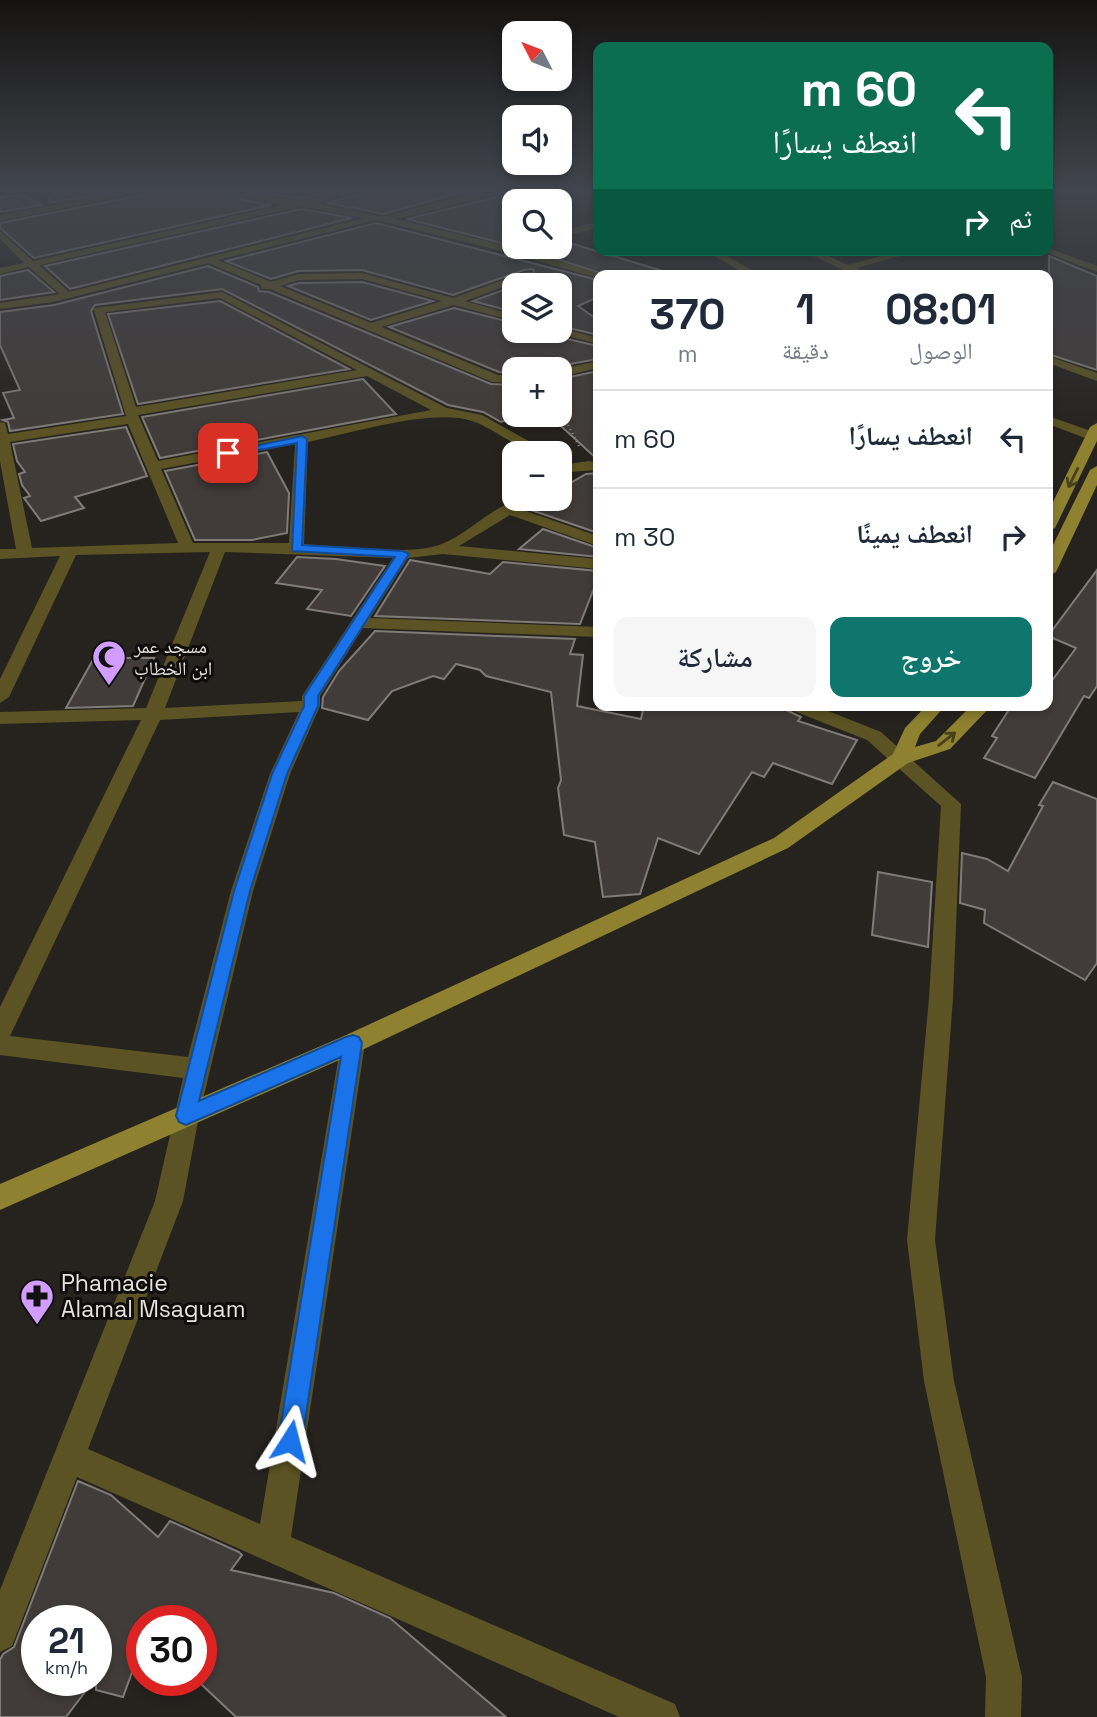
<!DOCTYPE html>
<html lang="ar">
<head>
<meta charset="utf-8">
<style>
  :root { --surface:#fff; --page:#f6f6f7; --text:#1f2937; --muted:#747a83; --line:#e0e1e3; --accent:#0f766e }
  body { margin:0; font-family:"Space Grotesk","Noto Naskh Arabic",sans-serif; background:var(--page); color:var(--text); direction:rtl; height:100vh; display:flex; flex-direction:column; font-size:26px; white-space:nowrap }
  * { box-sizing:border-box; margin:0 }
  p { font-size:23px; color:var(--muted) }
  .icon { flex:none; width:38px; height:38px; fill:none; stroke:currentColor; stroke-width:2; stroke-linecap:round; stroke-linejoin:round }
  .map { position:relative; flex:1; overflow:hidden; direction:ltr }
  .details { position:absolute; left:593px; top:270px; width:460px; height:441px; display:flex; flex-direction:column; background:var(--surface); border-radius:14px; box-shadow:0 4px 10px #0003; direction:rtl }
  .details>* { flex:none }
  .top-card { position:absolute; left:593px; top:42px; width:460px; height:214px; border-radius:14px; box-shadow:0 4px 10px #0003; direction:rtl; background:#0b6e4f; color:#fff; overflow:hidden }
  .needle { width:46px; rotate:312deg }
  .controls { position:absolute; left:502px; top:21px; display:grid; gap:14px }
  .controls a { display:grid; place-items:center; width:70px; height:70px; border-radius:14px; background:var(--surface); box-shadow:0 4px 10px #0003; font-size:35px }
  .speed { position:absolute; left:21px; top:1605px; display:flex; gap:14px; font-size:35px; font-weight:700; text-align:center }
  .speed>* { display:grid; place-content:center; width:91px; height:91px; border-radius:50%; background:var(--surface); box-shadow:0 4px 10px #0003; line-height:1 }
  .speed small { font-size:18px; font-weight:400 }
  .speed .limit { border:10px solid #d22; background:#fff; color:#111 }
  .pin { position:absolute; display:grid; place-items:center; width:60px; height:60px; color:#fff; margin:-30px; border-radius:14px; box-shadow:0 4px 10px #0006 }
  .me { position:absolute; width:77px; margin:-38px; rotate:9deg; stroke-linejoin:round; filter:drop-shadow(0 0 5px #0008) }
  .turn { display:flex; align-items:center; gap:24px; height:147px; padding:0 21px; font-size:32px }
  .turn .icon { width:91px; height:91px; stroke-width:2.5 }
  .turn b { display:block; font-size:49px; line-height:60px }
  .then { display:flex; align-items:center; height:66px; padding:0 21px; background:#0003; gap:14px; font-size:26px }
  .eta { display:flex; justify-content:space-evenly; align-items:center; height:119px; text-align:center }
  .eta b { font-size:42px; font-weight:600; line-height:49px }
  .cta { display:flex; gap:14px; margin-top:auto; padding:14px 21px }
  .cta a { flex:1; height:80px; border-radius:14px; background:var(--accent); color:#fff; font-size:28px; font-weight:600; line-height:80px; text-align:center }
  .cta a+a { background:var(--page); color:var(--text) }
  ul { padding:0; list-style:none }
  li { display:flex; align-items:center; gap:21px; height:98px; padding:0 21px; border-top:2px solid var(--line) }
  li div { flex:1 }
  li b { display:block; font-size:26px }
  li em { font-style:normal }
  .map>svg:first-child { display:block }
</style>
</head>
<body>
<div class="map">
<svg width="1097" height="1717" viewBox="0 0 1097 1717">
  <rect width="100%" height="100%" fill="#26231f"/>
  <g fill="#413c39" stroke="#817b78" stroke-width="2">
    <polygon points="63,191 118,191 49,203 50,192"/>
    <polygon points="149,191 225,191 244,200 271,205 34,258 0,228 0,223 147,194"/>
    <polygon points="244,191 337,191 301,198"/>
    <polygon points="364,191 488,191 459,193 384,214 327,203 362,194"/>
    <polygon points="509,194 529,201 514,201 514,246 407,219"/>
    <polygon points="22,195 42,205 0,212 0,197"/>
    <polygon points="301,209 352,218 70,289 45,266"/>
    <polygon points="376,223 598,280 598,297 578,306 598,320 598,335 560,326 560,285 515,285 535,277 533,269 524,270 453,295 362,270 298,271 271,279 226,261"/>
    <polygon points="560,240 676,275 606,275 520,247 560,247"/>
    <polygon points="1049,256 1097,276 1097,370 1048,354"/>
    <polygon points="208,266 258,287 259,291 269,292 491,384 514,385 514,415 518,415 501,422 483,412 448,405 222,289 95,305 91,311 123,414 10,431 8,422 3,420 14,418 3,393 20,390 0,345 0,312 54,305"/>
    <polygon points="28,270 54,292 0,300 0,276"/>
    <polygon points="362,282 433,301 371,320 288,286 299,283"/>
    <polygon points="514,286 514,312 473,301"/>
    <polygon points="220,301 349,369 138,404 108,314"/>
    <polygon points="454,308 514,323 514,331 551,331 555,336 598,346 598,359 559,366 557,369 514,369 514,373 499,372 389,327"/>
    <polygon points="598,371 598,460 549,415 560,415 560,379"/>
    <polygon points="363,379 396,414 160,458 142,417"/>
    <polygon points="126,427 147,476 75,497 84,508 41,521 24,498 30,496 22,485 19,474 25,472 17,461 13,444"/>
    <polygon points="267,452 289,493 287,533 252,540 195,540 165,471"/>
    <polygon points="598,473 598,533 528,509 545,499 560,499 560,489 586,474"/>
    <polygon points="543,529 598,548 598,557 519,549"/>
    <polygon points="297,557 336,559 385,566 351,616 307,609 322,590 276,583"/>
    <polygon points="410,560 490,574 503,562 598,571 598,578 580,624 375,616"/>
    <polygon points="1097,570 1097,686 1089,698 1084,696 1035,778 984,758 997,738 992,736 1012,705 1048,705 1048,686 1076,648 1048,636"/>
    <polygon points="375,631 575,639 570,654 583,655 577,706 641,719 644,705 784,705 788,711 801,717 798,721 857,740 832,784 773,763 764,777 752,772 699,854 658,838 640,894 603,897 595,842 564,835 558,788 561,780 551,692 486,676 480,670 456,664 444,679 433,676 392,691 368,720 322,708 323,697 339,671"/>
    <polygon points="94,658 154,658 133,706 66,708"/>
    <polygon points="1053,782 1097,799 1097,963 1085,980 984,923 985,910 960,903 962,853 987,859 1008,871 1043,806 1039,805"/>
    <polygon points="878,872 932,882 928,947 872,935"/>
    <polygon points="78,1481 111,1495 158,1537 170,1521 239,1552 242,1555 231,1570 334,1593 390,1618 506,1717 236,1717 201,1684 201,1620 142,1620 142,1645 123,1697 96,1690 96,1620 37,1620 37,1680 94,1680 66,1717 0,1717 0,1660 3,1654 14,1647"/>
  </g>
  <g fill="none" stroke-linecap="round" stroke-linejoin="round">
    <polyline stroke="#8c8a86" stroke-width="2.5" stroke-dasharray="1 3.5" stroke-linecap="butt" points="560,409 579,446"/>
    <g fill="#5b5323" fill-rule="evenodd">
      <polygon points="130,191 146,191 0,221 0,215"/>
      <path d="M228,191L301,201L347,191H361L316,203L384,217L460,196L511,191L396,219L538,254L604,275H598V278L498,250L376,220L218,260L271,282L298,274L362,273L453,298L525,272H533V276L465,301L514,315V321L454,305L381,327L498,375H514V383L492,382L270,289H261V285L208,263L53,302L0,309V303L60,294L29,267L0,274V268L24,263L0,239V231L33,261L284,205L245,198ZM301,206L364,218L69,292L39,265ZM362,279L442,301L371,323L280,286L299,280Z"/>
      <polygon points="583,191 598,193 598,198 584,193"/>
      <polygon points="598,222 598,228 560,237 560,231"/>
      <polygon points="1048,248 1097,266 1097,272 1040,250 1048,250"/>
      <polygon points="704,250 717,250 760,275 747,275"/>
      <polygon points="801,250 815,250 848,265 904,250 921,250 857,268 863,271 863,275 854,275"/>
      <path d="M222,292L447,408L482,415L550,453C520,454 499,430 472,421C432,408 352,433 308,442L304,544C341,546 405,556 439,545C472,534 497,497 534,499L520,509L598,536V546L510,515L459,546L598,559V569L443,554L408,558L370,618L598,627V637L363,628L320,696V706L290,774L253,891L199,1116L183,1201L88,1449L260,1524L341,1043L344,1036L353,1033L362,1036L365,1043L291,1537L675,1704L680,1717H619L77,1477L12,1646L0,1652V1590L155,1201L183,1078L0,1055V1007L141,720L0,724V712L146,708L210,552L76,555L9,697L0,703V679L60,556L0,559V549H16L0,461V422L5,423L8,434L126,416L94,310L95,308ZM220,298L357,370L136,407L105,312ZM367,376L431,410L158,461L138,415ZM128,424L178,543L32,548L10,442ZM295,444L289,543H193L161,469ZM225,552L393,558L302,696V701L165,708ZM299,712L270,774L231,891L188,1057L10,1036L160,720Z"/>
      <polygon points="560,328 598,338 598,344 556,333 554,331 560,331"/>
      <polygon points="1048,356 1097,373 1097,381 1048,363"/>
      <polygon points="598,361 598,368 560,377 560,369"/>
      <polygon points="1048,416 1097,433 1097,439 1088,439 1048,424"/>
      <path d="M589,461L598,463V471C586,469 570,475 560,469L561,465Z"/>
      <polygon points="786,705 813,705 881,732 961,804 953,998 935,1240 954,1381 1022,1677 1021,1717 985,1717 986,1677 924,1381 907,1240 929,998 941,806 867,740 789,709"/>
    </g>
    <g fill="#8e8130" fill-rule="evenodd">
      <polygon points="1097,423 1097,441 1055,528 1048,532 1048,512 1090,427"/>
      <polygon points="1097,466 1097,485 1056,572 1048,577 1048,555 1090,470"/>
      <polygon points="927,705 946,705 920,734 915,747 936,741 972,705 992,705 950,749 908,763 788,848 362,1050 0,1210 0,1184 344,1036 774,838 893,754 905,728"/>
    </g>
  </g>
  <defs><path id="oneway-shaft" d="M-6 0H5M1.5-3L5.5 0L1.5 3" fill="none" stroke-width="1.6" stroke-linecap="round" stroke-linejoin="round" transform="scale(1.75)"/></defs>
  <g stroke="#48411c">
    <use href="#oneway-shaft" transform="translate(1073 478) rotate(116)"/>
    <use href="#oneway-shaft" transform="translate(947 739) rotate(-38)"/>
  </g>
  <linearGradient id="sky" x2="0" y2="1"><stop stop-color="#151311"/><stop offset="0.44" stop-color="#41454d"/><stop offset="1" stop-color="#41454d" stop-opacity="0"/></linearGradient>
  <rect width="1097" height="431" fill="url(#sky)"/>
  <polygon fill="#1a73e8" stroke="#114b97" stroke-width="2" points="302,436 307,439 302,545 403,551 409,554 318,696 318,706 287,774 250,891 199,1101 346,1037 353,1035 359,1037 362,1043 302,1441 298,1449 290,1453 281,1449 278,1441 341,1057 186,1125 179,1122 176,1116 234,891 272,774 304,706 304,696 395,557 292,551 297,443 228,456 223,453"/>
  <defs>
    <g id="mosque-pin" transform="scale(1.75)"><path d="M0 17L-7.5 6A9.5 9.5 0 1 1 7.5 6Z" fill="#d19dfe" stroke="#0e0d0b"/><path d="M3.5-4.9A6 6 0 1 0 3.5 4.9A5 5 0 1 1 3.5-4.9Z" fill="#111"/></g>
    <g id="pharmacy-pin" transform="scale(1.75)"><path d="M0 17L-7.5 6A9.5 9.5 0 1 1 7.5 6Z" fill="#d19dfe" stroke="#0e0d0b"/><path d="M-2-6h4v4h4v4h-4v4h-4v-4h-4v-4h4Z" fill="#111"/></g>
  </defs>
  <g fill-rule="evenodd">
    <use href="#mosque-pin" x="109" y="657"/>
    <use href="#pharmacy-pin" x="37" y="1296"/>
  </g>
  <g text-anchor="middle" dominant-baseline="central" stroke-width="6" stroke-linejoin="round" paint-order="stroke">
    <g font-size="19" fill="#e5e3e0" stroke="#0e0d0b" text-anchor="start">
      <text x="134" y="646">مسجد عمر<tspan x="134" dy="22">ابن الخطاب</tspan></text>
    </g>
    <g font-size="23" fill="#e5e3e0" stroke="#0e0d0b" text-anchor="start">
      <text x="61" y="1283">Phamacie<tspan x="61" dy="26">Alamal Msaguam</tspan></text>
    </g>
  </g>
</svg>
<div class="controls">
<a><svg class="needle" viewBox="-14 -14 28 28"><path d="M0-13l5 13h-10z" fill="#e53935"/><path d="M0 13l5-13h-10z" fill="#747a83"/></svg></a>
<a><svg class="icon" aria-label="sound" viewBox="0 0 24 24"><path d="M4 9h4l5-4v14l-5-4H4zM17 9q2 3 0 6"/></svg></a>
<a><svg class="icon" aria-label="search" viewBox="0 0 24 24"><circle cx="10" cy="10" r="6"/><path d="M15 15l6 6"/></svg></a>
<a><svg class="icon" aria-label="layers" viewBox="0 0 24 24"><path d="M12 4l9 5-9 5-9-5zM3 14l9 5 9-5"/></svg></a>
<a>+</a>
<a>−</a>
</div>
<div class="speed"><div>21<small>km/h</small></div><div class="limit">30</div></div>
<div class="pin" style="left:228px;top:453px;background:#d93025"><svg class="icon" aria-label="arrive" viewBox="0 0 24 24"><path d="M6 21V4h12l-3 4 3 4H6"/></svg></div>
<svg class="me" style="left:290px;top:1441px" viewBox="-20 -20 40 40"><path d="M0-17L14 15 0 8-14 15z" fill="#1a73e8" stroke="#fff" stroke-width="4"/></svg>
<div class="top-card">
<div class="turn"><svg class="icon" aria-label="left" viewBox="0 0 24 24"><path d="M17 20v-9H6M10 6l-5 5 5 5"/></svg><div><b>60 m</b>انعطف يسارًا</div></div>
<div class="then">ثم<svg class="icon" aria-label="right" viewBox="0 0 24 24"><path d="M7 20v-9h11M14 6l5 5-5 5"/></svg></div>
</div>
<section class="details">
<div class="eta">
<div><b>08:01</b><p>الوصول</p></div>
<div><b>1</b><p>دقيقة</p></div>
<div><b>370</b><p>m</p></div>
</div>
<ul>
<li><svg class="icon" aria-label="left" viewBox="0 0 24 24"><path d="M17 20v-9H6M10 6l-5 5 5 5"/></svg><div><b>انعطف يسارًا</b></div><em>60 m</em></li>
<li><svg class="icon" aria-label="right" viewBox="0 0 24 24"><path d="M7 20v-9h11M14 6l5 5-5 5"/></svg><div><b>انعطف يمينًا</b></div><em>30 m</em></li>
</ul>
<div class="cta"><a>خروج</a><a>مشاركة</a></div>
</section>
</div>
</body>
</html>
